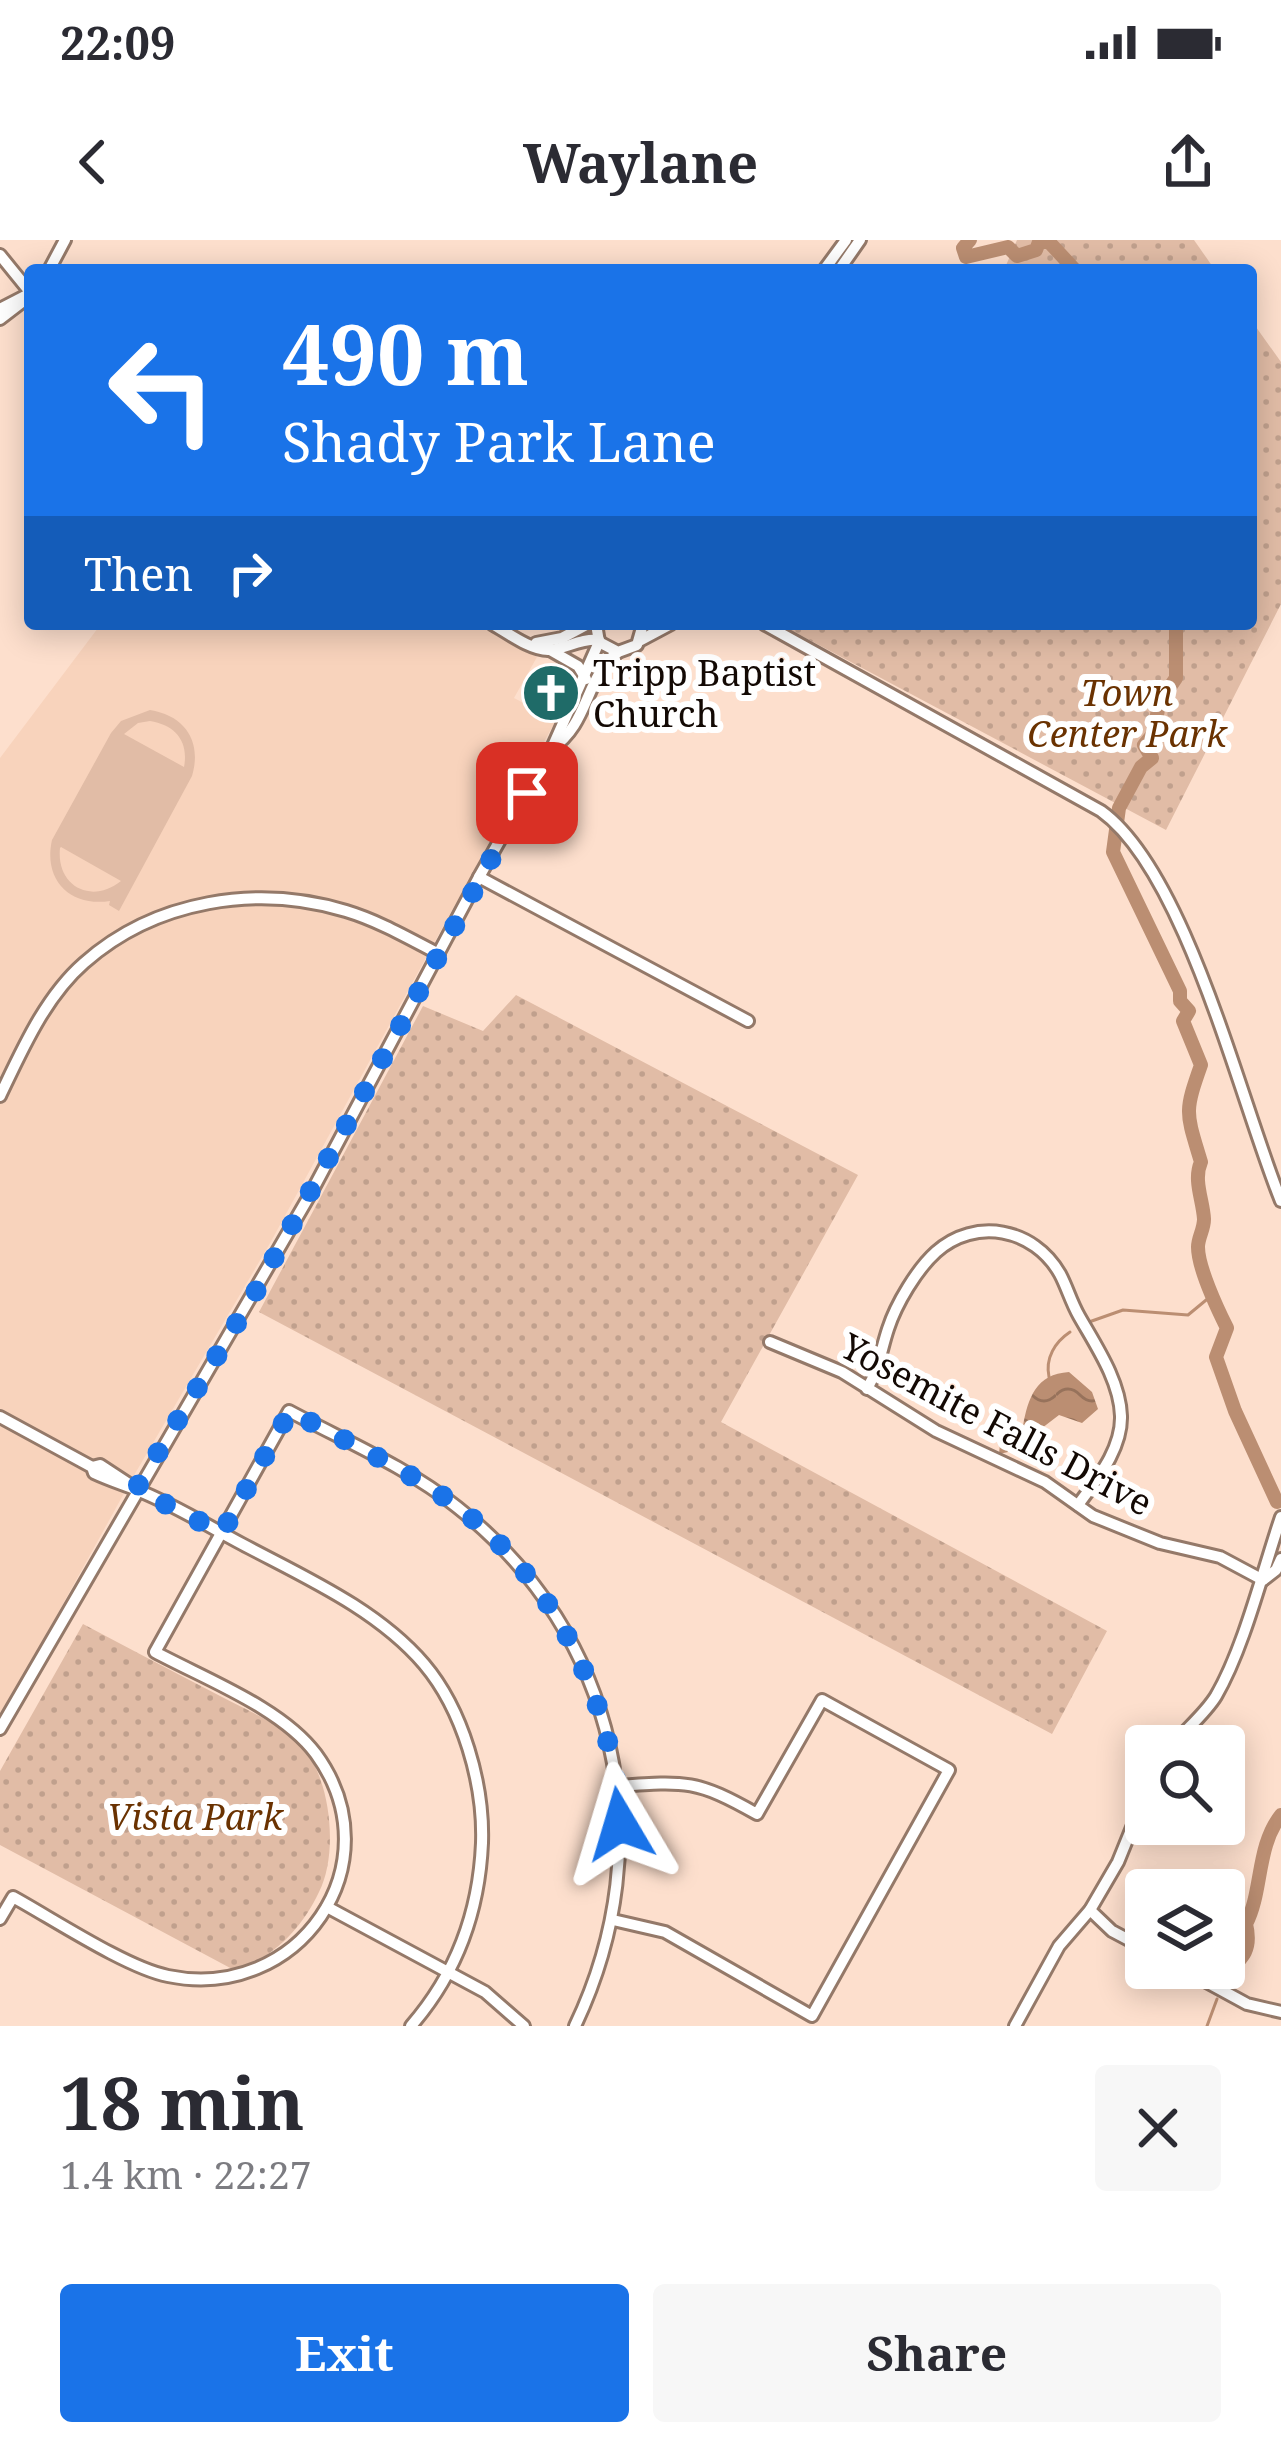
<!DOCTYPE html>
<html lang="en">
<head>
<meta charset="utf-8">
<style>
  :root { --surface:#fff; --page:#f7f7f7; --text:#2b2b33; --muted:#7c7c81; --accent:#1a73e8 }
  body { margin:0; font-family:"Noto Serif",serif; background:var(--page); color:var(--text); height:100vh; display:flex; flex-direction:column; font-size:45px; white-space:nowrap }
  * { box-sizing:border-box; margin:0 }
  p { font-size:39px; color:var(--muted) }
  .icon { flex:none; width:66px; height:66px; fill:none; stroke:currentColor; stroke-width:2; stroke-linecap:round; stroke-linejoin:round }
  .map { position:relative; height:1786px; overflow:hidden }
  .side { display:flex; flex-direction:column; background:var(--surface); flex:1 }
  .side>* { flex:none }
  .hud { position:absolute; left:24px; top:24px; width:1233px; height:366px; border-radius:12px; box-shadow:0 6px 30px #0003; background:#1a73e8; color:#fff; overflow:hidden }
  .tools { position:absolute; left:1125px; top:1485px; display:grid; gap:24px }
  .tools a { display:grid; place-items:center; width:120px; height:120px; border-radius:12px; background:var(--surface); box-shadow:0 6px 30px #0003; font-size:60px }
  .pin { position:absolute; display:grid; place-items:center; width:102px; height:102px; color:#fff; margin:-51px; border-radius:24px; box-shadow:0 6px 18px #0006 }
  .me { position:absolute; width:132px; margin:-66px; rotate:353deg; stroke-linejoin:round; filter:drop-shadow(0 0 9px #0008) }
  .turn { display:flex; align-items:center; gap:42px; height:252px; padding:0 60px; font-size:54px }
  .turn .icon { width:156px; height:156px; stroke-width:2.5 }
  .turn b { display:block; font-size:84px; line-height:102px }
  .then { display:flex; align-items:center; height:114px; padding:0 60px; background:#0003; gap:24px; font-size:45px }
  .round { display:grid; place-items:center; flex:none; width:126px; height:126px; border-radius:12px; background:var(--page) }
  .summary { display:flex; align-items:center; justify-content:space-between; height:204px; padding:0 60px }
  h1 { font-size:72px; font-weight:700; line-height:90px }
  .cta { display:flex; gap:24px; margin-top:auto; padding:24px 60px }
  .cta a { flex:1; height:138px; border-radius:12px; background:var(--accent); color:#fff; font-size:48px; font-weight:700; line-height:138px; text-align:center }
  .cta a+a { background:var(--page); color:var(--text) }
  .status { display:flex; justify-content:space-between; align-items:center; height:84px; padding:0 60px; background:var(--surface); direction:ltr }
  .status svg { height:33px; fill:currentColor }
  header { display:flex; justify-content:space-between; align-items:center; height:156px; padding:0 60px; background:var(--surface); font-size:54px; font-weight:700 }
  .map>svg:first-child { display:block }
</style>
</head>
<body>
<div class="status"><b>22:09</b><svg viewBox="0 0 49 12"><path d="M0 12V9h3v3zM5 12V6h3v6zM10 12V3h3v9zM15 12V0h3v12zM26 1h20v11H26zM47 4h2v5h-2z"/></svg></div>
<header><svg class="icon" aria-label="back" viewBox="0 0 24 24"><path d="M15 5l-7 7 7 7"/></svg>Waylane<svg class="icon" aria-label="share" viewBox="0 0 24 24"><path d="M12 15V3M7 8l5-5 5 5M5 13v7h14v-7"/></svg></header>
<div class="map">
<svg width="1281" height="1786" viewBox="0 0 1281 1786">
  <defs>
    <pattern id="green-dots" width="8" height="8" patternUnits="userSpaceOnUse" patternTransform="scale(3)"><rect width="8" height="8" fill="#e1bca6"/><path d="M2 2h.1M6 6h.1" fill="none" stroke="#c0a08d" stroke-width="1.8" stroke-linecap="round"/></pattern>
    <pattern id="water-waves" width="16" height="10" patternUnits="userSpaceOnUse" patternTransform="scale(3)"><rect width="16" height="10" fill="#bb8e72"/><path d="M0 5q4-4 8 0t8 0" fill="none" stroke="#97725b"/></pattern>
  </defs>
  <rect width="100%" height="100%" fill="#fddfcd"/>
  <polygon fill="#f8d3bc" points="101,384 475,384 537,417 514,458 556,480 269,1005 133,1237 0,1478 0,518"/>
  <g fill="url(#green-dots)">
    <polygon points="1017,0 1194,0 1215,30 1004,30"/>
    <polygon points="1251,80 1281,122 1281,364 1166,590 787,388 789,384 1251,384"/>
    <polygon points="516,755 858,935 721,1182 1107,1391 1052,1494 259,1072 423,766 483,791"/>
    <path d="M83,1384C129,1408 175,1433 222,1457C248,1471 279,1483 300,1504C331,1536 339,1613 319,1652C302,1688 273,1719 234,1730L0,1605V1531Z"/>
  </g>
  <path fill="#e1bca6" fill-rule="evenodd" d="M150,470C186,476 202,502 192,536L119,671L109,665L110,661C70,667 43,640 52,600L111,493L121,481ZM150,481C175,485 189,501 184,527L124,494L138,483ZM60,608L61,607L121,641C91,665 56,646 60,608Z"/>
  <path fill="url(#water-waves)" d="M1069,1132L1092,1152L1098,1169L1082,1183L1059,1175L1016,1208L1009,1205L1008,1212L999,1214L1001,1193L1023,1186C1028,1158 1036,1134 1069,1132Z"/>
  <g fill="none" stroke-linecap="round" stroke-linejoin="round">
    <g stroke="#bb8e72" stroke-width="3">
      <polyline points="1089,1082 1123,1070 1188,1075 1211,1056"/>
      <path d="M1049,1137C1045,1118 1055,1102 1070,1092"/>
      <polyline points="1207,1786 1217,1759"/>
    </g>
    <g stroke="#bb8e72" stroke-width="14">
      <polyline points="970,0 963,8 966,17 1008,7 1017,16 1036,10 1039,2 1049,2 1075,30"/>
      <path d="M1176,384V438L1159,463L1154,493L1144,505L1152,518L1141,527L1119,568L1113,612L1180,751V761L1189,771L1183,781L1201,825C1184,873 1186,872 1201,922C1193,940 1203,960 1204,979C1204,990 1198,997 1198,1007C1198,1027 1217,1068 1227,1088L1216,1117L1235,1171L1277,1262"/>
      <path d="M1225,1735C1244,1717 1252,1709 1246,1684C1263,1651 1256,1607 1281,1575"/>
    </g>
    <g stroke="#947969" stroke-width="16">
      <g id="minor">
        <polyline points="0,15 30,52"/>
        <polyline points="49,30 65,0"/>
        <polyline points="824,30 846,0"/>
        <polyline points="839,30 860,0"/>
        <polyline points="0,69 27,55"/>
        <polyline points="0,79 30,56"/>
        <path d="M492,384C508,393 530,410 548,410C566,409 580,398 599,400"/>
        <polyline points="596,384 599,402 618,412 637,405 643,384"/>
        <path d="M764,384L1101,571C1186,632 1240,860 1281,961"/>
        <polyline points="641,400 671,384"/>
        <polyline points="536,403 562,398 588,384"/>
        <polyline points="550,410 578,426 586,439"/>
        <path d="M552,508C589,484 585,437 618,412"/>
        <polyline points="479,637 748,781"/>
        <path d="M0,856C22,810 45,757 84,723C155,660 257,644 346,671C379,681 408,698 439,714"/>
        <polyline points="770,1102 842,1132 936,1191 1045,1242 1093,1276 1160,1303 1220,1317 1263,1340"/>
        <path d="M867,1149C879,1129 881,1110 888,1089C896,1064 917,1029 936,1012C975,977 1034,988 1060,1034C1067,1047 1071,1062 1079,1076C1096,1106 1120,1141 1121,1176C1122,1210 1096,1240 1078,1265"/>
        <path d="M0,1177L92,1227L94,1233C109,1240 122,1244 137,1250C173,1264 208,1286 242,1304C304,1337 377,1369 424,1424C463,1470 484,1544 482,1603C479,1673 457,1733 411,1786"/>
        <polyline points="92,1227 100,1225 135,1248"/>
        <polyline points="1263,1340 1276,1330 1281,1319"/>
        <polyline points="0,1489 311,953 479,637 552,508 599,402"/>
        <path d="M1172,1506C1186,1489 1205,1474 1216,1456C1244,1408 1263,1330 1281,1277"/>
        <polyline points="327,1667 485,1752 524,1786"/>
        <polyline points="1090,1670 1112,1691 1146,1709"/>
        <path d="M0,1679L13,1657C53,1679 127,1728 168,1736C298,1763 396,1624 316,1514C282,1468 205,1439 155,1412L289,1171C345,1201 407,1227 457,1267C618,1394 663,1602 575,1786"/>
        <path d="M613,1680L665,1692L812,1776L949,1530L822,1460L757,1574C697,1540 686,1541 618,1546"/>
        <polyline points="1181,1728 1247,1764 1281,1772"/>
        <polyline points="1015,1786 1059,1706 1090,1670 1118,1622 1146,1553"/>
      </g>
    </g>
    <use href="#minor" stroke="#fff" stroke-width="10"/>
  </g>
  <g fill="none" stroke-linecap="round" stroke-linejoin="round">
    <path stroke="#1a73e8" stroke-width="21" stroke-dasharray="0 37.8" d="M527,553L255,1053L136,1249L222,1293L290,1171C343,1200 400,1226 450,1261C553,1336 613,1458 620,1584"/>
  </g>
  <defs>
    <g id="church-disc" transform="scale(3)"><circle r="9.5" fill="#1f6b68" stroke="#fff"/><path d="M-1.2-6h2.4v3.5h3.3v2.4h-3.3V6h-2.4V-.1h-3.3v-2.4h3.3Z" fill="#fff"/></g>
  </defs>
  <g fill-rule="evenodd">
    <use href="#church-disc" x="551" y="453"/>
  </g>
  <g text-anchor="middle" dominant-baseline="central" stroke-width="12" stroke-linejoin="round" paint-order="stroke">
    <g font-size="36" fill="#130904" stroke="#fff" text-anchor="start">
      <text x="593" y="432">Tripp Baptist<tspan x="593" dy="41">Church</tspan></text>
    </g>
    <g font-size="36" font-style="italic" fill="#6a3201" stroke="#fff">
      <text x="1127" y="452">Town<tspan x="1127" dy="41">Center Park</tspan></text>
      <text x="195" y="1576">Vista Park</text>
    </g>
    <g font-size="36" fill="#130904" stroke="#fff">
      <text transform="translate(997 1184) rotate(28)">Yosemite Falls Drive</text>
    </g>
  </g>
</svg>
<div class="tools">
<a><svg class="icon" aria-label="search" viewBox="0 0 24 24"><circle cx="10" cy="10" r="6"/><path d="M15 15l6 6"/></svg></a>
<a><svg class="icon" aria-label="layers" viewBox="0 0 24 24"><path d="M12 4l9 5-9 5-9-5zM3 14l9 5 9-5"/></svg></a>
</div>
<div class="pin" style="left:527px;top:553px;background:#d93025"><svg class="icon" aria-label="arrive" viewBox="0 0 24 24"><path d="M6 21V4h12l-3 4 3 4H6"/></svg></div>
<svg class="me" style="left:620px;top:1584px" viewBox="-20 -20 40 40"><path d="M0-17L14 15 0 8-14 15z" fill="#1a73e8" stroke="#fff" stroke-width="4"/></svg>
<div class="hud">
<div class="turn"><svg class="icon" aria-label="left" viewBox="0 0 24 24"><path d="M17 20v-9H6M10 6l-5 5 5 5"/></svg><div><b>490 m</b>Shady Park Lane</div></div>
<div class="then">Then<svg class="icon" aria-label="right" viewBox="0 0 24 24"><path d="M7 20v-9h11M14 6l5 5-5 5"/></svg></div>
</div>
</div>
<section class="side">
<div class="summary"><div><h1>18 min</h1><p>1.4 km · 22:27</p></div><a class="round"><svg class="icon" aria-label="close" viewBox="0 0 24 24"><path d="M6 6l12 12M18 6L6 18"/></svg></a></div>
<div class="cta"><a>Exit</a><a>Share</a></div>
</section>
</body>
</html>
